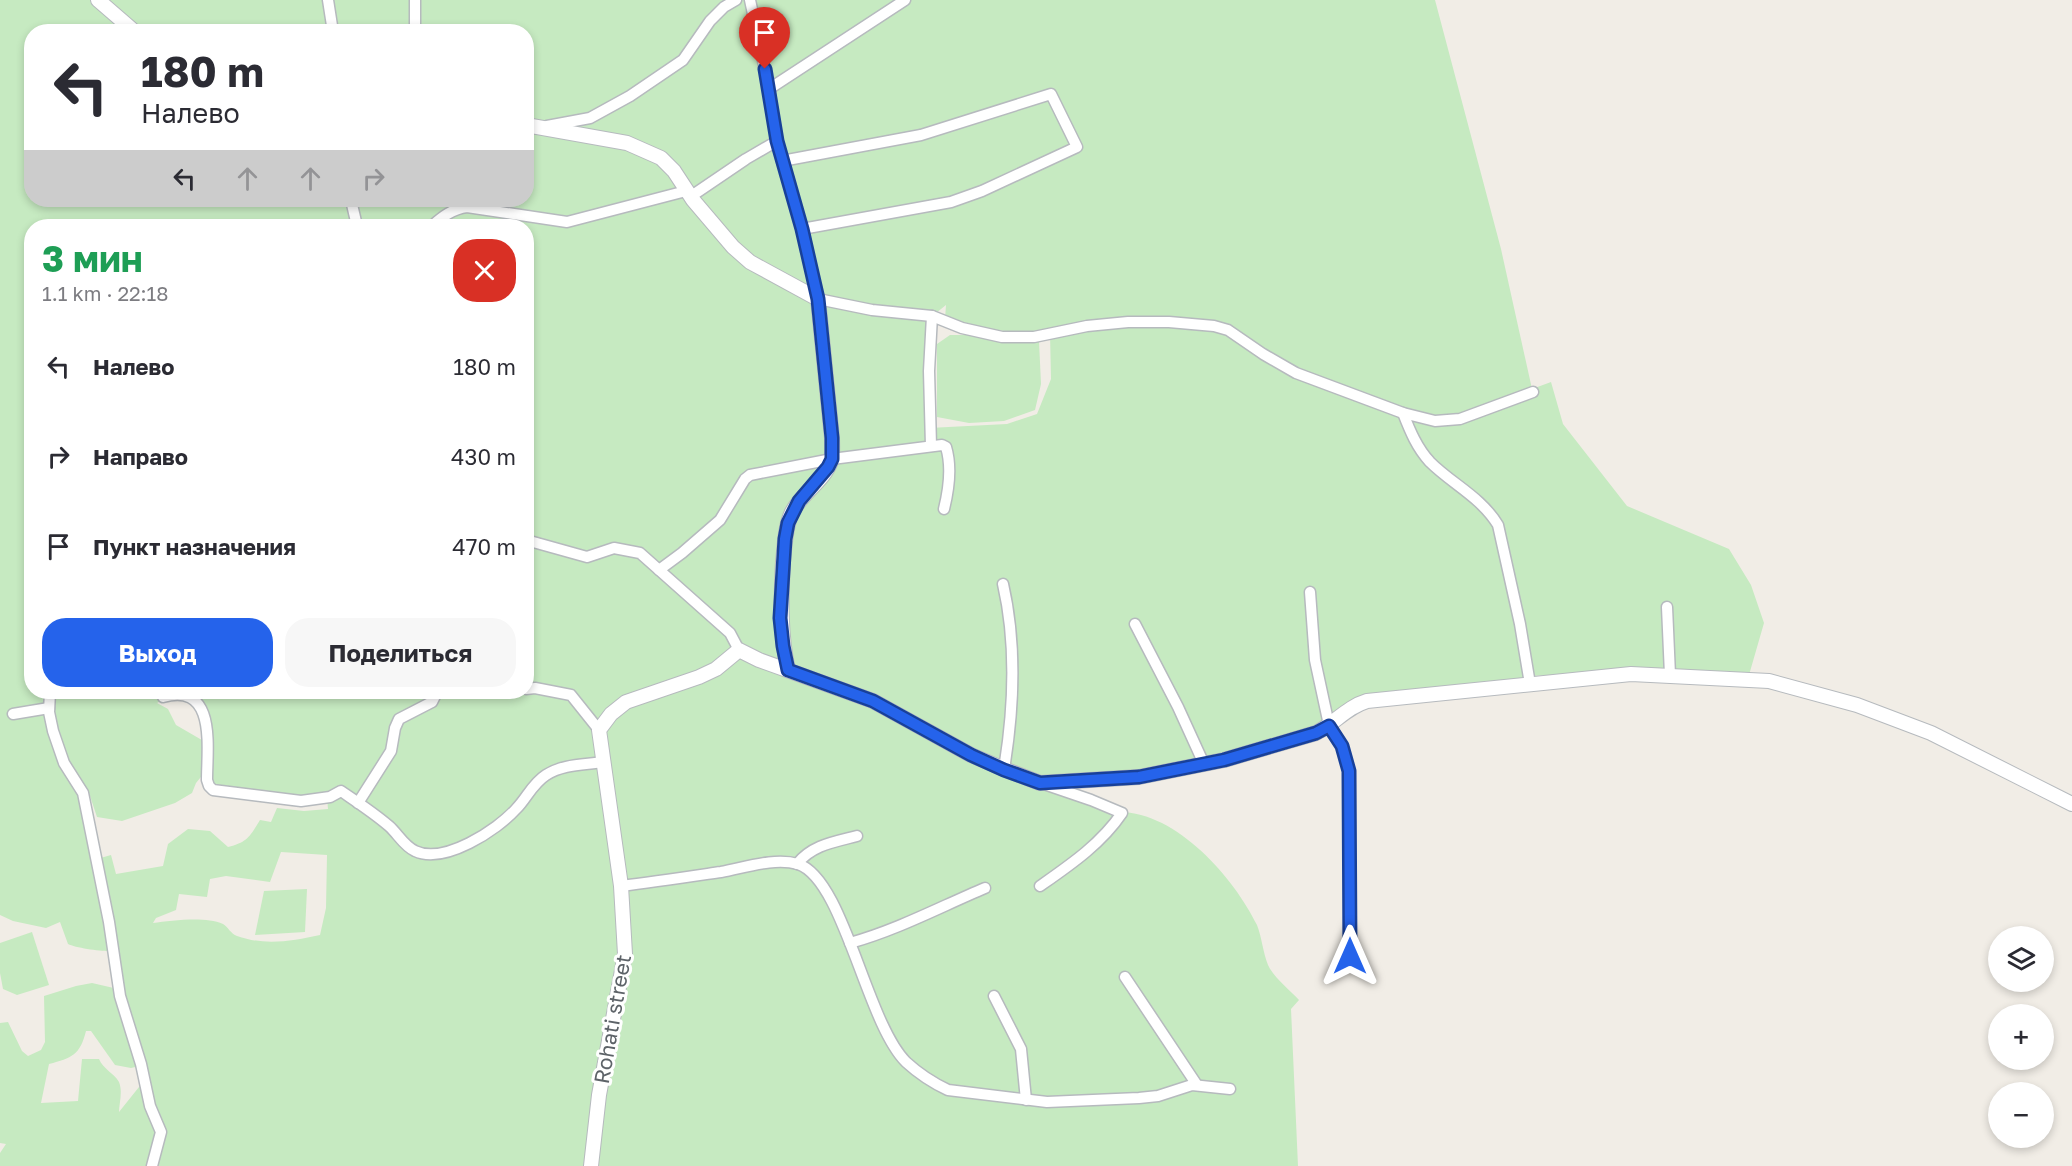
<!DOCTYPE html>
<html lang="ru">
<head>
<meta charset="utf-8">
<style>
  :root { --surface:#fff; --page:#f7f7f7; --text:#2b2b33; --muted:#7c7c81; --accent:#2563eb }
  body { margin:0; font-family:"Golos Text",sans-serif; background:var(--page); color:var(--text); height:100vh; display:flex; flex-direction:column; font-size:22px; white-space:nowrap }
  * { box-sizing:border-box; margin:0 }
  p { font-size:20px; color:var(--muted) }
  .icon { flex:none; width:33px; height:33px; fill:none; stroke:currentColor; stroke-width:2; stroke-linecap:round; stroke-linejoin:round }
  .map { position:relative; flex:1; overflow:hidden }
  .details { position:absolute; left:24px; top:219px; width:510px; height:480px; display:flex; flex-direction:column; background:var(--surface); border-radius:24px; box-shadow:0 3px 9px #0003 }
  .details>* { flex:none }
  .guide { position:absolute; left:24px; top:24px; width:510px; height:183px; border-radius:24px; box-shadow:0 3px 9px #0003; background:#fff; color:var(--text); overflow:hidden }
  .buttons { position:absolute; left:1988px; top:926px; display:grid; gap:12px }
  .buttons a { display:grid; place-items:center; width:66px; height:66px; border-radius:50%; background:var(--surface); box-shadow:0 3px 9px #0003; font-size:30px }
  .pin { position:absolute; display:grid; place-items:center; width:51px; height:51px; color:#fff; margin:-62px -26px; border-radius:50% 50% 50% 0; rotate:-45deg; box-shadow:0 0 6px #0007 }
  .pin .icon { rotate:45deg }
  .me { position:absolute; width:66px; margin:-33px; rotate:0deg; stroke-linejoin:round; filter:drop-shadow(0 0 4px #0008) }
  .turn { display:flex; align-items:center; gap:21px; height:126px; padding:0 18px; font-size:27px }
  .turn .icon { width:78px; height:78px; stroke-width:2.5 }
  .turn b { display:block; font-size:42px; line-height:51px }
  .lanes { display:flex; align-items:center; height:57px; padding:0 18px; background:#0003; justify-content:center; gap:30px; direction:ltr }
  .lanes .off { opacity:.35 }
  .round { display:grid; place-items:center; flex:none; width:63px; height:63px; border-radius:24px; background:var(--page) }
  .summary { display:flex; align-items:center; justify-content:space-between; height:102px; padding:0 18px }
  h1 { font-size:36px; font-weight:700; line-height:45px; color:#1e9e55 }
  .action { display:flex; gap:12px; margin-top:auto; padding:12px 18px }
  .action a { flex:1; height:69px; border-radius:24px; background:var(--accent); color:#fff; font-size:24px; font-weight:700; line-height:69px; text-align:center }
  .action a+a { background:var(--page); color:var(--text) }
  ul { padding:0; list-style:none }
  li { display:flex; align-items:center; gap:18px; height:90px; padding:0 18px }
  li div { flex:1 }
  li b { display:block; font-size:22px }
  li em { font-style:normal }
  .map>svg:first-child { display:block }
</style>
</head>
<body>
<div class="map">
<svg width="2072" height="1166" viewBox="0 0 2072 1166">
  <rect width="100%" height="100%" fill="#f1ede6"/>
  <g fill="#c6eac1" fill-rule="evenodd">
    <path d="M0,0H1435L1501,249L1532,389L1551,382L1563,424L1627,506L1729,549L1751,585L1764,623L1749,675L1631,671L1530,676L1489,685L1379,695L1348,702L1310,734L1231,759L1044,785L1089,801L1107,813C1168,802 1233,875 1257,925C1262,938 1263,953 1268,965C1274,978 1290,990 1299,1000L1291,1009L1298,1166H0V1153L6,1144L0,1143V1023L8,1022L22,1051L28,1056L41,1050L45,1042L44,996L76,986L92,983L118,989L113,951C104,952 76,948 68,944L60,922L46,928L13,921L0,915ZM32,32H526V200H32ZM32,226H526V692H32ZM946,305L945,319L965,329L1050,333L1051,379L1037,414L1007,424L929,428L931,317ZM175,694L196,703L207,743L176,725L168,709L157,703ZM205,772L220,794L327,798L328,809L304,811L277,808L271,822L260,820C250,836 248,842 228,847L210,831L188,829L168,844L163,866L116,874L111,855L97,859L81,788L89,793L97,817L122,821L175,803L192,793L196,783ZM281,852L327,855L326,908L320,935C292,941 265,946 237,936C231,934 228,927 223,924C204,916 172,921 153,923L156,918L176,910L179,894L207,897L210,879L226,876L270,882ZM86,1031H91L115,1065L131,1068L144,1065L143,1082L119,1112C119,1104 123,1092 119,1082C114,1073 103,1069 99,1059H82L78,1101L41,1103L49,1064C72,1058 80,1055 86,1031Z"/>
    <polygon points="950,335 998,335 1039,341 1041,384 1035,410 1004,421 969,423 937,417 937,344"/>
    <polygon points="307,889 305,932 255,935 264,891"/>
    <polygon points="32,932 49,985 17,995 3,989 0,973 0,943"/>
  </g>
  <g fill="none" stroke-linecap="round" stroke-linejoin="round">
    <g stroke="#b6babe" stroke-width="13">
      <g id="minor">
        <polyline points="328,0 333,32"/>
        <polyline points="415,0 415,32"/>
        <polyline points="750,0 769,89 777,141 802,229 818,299 872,310 932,316 962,328 1002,337 1034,337 1087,326 1128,322 1169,322 1214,326 1228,330 1263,354 1296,373 1403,413 1435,421 1460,419 1533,392"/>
        <polyline points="769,89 905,0"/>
        <polyline points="547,126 590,118 630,96 683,60 710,21 724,7 736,0"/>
        <polyline points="782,161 921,135 1051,94 1077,147 982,191 951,202 802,229"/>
        <polyline points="690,197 746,159 777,141"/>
        <polyline points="351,200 357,226"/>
        <path d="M432,226C442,217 452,209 467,207L567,222L686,191"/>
        <path d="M1403,413C1410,431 1417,448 1430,462C1452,484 1481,497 1498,525L1520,624L1530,684"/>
        <polyline points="931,446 929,371 932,316"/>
        <polyline points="526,540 587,557 614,548 640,553 730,633 739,650"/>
        <path d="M659,570L682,553L720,520L745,479L750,475L832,459L942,445L946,447C952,467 949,489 944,509"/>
        <path d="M1003,584C1017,645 1014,708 1004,769"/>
        <polyline points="1310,592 1315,660 1329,725 1342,746 1349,771 1350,956"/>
        <polyline points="1667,607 1670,675"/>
        <polyline points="1135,624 1178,707 1204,764"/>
        <polyline points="526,689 535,688 571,695 599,730"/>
        <polyline points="50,692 49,712 53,731 64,763 83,793 109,922 120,996 141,1064 150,1106 161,1132 152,1166"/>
        <polyline points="493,692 511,692"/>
        <path d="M163,697C217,682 207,747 207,780L209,786L213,790L301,801L330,797L341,791C357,802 374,813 389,826C398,834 404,846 415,851C444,865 497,830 516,809C527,798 532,784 546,775C563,764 584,765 603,762"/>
        <polyline points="13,714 49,708"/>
        <polyline points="358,803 391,751 395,728 399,719 432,702 437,692"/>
        <path d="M797,864C812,845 834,842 857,836"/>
        <path d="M621,886C654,882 687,877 721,872C744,868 774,857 798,864C844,879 866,1022 906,1062C918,1073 933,1083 948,1090L1047,1102L1139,1098L1158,1096L1192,1085L1230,1089"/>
        <path d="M1040,886C1070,865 1101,844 1122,813L1091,800L1047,785"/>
        <path d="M850,943C897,930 940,907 985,888"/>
        <polyline points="1125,977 1197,1085"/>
        <polyline points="994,996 1021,1049 1026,1100"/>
      </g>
    </g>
    <g stroke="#b6babe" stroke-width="16">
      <g id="tertiary">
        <polyline points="98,0 135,32"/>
        <path d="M526,125L627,143L661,158L674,171L693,200L733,247L750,262L818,299L832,438C832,445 833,454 831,461C824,481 802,493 792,512C785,527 785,544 783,561C781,599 780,634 788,670"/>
        <path d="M591,1166L599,1095L625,954L621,886L599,730L611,714L626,702L699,677L716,669L739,650L759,660L873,701L971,755L1004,769L1040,783L1139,777L1224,760L1316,733C1335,723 1347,707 1367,701L1631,674L1769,681L1857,705L1931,733L2072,804"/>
      </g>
    </g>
    <use href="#minor" stroke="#fff" stroke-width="10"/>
    <use href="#tertiary" stroke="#fff" stroke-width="14"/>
  </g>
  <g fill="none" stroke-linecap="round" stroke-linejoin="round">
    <g stroke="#184099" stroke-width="15">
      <polyline id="route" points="765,69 777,141 802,229 818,299 832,438 832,459 828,467 799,501 788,523 785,539 780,618 783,646 788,670 873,701 971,755 1004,770 1040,783 1139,777 1224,760 1316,733 1329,726 1342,746 1349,771 1350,956"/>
    </g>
    <use href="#route" stroke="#2563eb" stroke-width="10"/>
  </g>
  <g text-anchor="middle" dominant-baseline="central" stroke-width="6" stroke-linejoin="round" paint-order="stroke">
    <g font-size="21" fill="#5d6368" stroke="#fff">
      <text transform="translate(612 1019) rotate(-80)">Rohati street</text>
    </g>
  </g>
</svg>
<div class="buttons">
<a><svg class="icon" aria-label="layers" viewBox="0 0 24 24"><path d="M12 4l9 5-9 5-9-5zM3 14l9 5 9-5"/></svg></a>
<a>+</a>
<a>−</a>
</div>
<div class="pin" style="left:765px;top:69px;background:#d93025"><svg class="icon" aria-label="arrive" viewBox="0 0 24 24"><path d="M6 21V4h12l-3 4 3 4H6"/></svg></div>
<svg class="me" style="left:1350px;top:956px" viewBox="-20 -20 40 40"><path d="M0-17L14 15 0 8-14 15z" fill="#2563eb" stroke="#fff" stroke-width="4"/></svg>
<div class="guide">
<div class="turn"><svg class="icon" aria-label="left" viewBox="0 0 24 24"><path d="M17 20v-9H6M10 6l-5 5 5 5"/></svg><div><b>180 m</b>Налево</div></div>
<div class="lanes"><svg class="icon" aria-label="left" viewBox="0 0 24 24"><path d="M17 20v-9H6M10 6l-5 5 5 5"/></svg><svg class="icon off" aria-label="ahead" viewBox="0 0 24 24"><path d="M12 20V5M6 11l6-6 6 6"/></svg><svg class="icon off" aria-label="ahead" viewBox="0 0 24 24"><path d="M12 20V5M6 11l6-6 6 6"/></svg><svg class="icon off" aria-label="right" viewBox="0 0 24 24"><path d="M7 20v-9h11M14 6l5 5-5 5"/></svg></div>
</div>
<section class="details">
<div class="summary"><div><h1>3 мин</h1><p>1.1 km · 22:18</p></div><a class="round" style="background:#d93025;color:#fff"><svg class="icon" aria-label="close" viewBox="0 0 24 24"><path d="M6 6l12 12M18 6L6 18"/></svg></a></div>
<ul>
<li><svg class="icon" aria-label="left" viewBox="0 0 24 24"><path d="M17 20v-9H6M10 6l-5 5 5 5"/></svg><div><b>Налево</b></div><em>180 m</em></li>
<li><svg class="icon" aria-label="right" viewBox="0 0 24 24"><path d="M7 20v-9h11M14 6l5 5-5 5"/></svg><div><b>Направо</b></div><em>430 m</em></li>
<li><svg class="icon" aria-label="arrive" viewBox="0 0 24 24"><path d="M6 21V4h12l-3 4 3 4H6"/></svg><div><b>Пункт назначения</b></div><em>470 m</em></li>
</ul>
<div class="action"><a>Выход</a><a>Поделиться</a></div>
</section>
</div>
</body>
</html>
